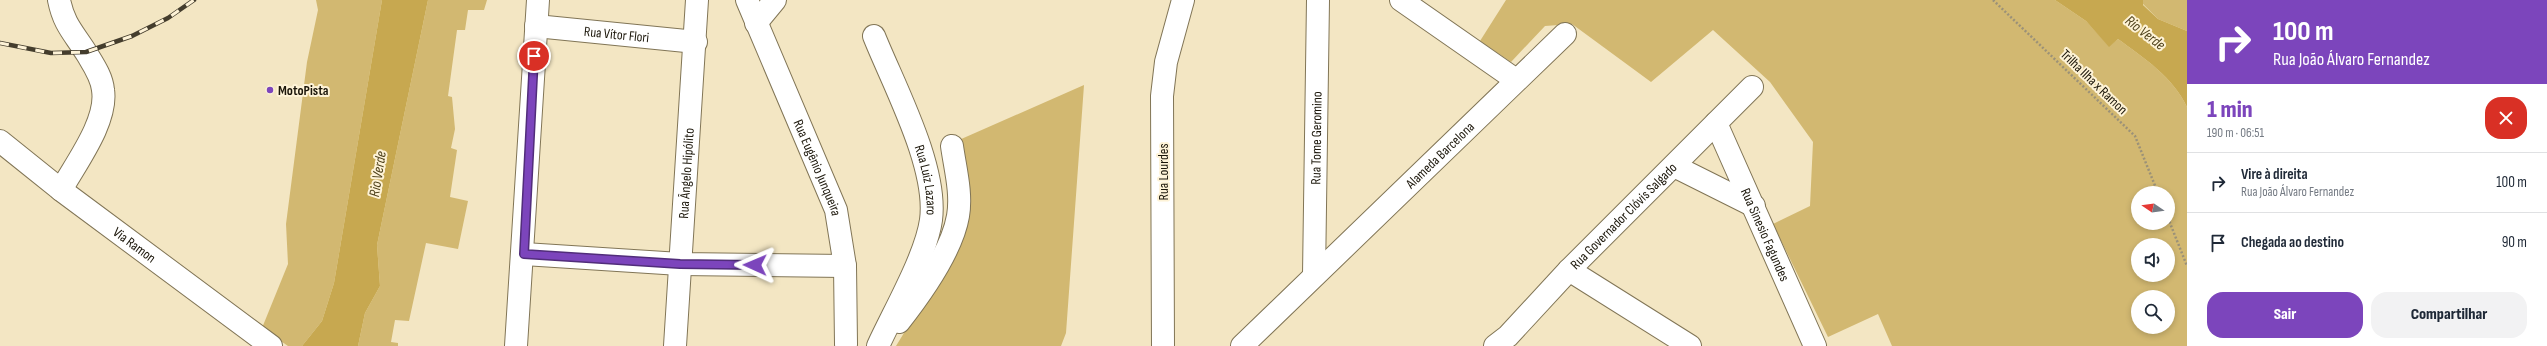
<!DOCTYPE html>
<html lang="pt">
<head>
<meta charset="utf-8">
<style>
  :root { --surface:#fff; --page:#f2f2f3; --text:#1f2937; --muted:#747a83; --line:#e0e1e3; --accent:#7c45bc }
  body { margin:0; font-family:"Sofia Sans Condensed",sans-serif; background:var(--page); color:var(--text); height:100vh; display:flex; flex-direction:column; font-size:15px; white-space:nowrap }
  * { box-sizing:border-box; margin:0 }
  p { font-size:13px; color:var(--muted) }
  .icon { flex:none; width:22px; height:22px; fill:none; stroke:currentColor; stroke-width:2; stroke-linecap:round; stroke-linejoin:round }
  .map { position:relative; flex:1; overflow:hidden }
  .details { display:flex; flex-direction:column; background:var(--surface); width:360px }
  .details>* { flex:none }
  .guide { background:#7c45bc; color:#fff; overflow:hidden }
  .needle { width:26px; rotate:283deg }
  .controls { position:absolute; left:2131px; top:186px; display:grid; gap:8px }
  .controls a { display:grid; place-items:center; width:44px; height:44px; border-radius:50%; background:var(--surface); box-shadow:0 2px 6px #0003; font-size:20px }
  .pin { position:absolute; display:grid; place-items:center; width:34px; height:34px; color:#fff; margin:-17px; border:2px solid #fff; border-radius:50%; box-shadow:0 1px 4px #0007 }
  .me { position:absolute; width:44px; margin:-22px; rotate:271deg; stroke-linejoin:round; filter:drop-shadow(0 0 3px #0008) }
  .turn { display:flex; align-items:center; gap:14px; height:84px; padding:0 20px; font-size:18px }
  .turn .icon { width:52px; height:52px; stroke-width:2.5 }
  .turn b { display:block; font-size:28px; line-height:34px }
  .round { display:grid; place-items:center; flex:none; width:42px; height:42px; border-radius:16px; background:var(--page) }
  .headline { display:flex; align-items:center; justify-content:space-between; height:68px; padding:0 20px }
  h1 { font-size:24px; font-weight:800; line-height:30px; color:var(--accent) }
  .primary-button { display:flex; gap:8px; margin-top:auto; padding:8px 20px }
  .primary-button a { flex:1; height:46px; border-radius:16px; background:var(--accent); color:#fff; font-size:16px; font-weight:800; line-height:46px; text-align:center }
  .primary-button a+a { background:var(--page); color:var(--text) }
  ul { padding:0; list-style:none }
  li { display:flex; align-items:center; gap:12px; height:60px; padding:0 20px; border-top:1px solid var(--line) }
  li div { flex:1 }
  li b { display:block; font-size:15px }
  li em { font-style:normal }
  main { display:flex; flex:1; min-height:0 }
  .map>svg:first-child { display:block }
</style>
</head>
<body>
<main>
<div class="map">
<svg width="2187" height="346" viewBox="0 0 2187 346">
  <rect width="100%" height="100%" fill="#f3e6c3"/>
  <g fill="#d2b871" fill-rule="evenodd">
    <polygon points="316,0 382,0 334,283 322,321 302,346 288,346 262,328 288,264 286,224 307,62 318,10"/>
    <polygon points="428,0 487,0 484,10 468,10 465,30 457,30 448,96 452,97 455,129 451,148 457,150 450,197 468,201 458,249 426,243 409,321 395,320 391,342 398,343 398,346 358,346 365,313 380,286 377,245"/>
    <path d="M1506,0H2055L2086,21L2109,46L2118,39C2144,58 2173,77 2187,107V346H1892L1878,314L1828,337L1773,224L1810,206L1813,142L1770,82L1713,30L1651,82L1572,24L1545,26L1511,62L1480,41ZM2138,193H2168V223H2138ZM2138,245H2168V275H2138ZM2138,297H2168V327H2138Z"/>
    <polygon points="2143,0 2187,0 2187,31 2158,19 2143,4"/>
    <polygon points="1084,85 1066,333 1061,346 896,346 956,248 959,140"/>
  </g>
  <g fill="#c7a850">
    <polygon points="382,0 428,0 377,245 380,286 365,313 358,346 302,346 322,321 334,283"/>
    <path d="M2055,0H2143V5L2158,19L2187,31V107C2173,77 2144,58 2118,39L2109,47L2086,21Z"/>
  </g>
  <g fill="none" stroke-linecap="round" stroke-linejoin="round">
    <g stroke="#817556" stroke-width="24">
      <g id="minor">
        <path d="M59,0C64,25 74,33 87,54C93,64 102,77 103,90C108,121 76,163 61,190"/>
        <path id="s1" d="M747,0L836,210L845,266L846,344"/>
        <polyline points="1401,0 1516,80"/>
        <polyline points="756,23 775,0"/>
        <path id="s2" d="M536,26L696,42"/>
        <path id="s3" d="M874,36C894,86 938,167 931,220C926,256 894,311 878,346"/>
        <path id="s4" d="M1716,123L1815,346"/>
        <polyline points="1674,166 1754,206"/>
        <polyline points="524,254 680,264 845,266"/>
        <polyline points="1569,270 1690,346"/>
        <path id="s5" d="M1314,275L1318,0"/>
        <path d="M899,322C921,294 952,251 958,216C962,193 955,168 952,146"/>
        <polyline points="516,346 538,0"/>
        <path id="s6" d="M675,346L697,0"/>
        <polyline points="1163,346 1162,96 1166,62 1183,0"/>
        <path id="s7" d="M1242,346L1565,34"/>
        <path id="s8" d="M1495,346L1508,336L1569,270L1752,87"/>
      </g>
    </g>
    <g stroke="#817556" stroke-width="24">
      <g id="major">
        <path id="s9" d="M0,141L61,190L271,346"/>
      </g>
    </g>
    <g stroke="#9b9178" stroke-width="2.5" stroke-dasharray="2 2" stroke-linecap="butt">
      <polyline points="1993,0 2135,136 2158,193"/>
      <polyline points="2168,218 2187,266"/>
    </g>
    <use href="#minor" stroke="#fff" stroke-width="22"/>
    <use href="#major" stroke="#fff" stroke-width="22"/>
    <g stroke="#443d2d" stroke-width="4.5">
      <polyline id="rail" points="0,43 51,53 86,52 132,36 168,18 194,0"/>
    </g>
    <use href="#rail" stroke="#fef3d7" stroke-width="3" stroke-dasharray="9" stroke-linecap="butt"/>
  </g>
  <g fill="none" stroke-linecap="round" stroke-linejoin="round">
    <g stroke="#512d7a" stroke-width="10">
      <polyline id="route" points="534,56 524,254 680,264 755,265"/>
    </g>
    <use href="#route" stroke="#7c45bc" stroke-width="7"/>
  </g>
  <circle fill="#7c45bc" stroke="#fef3d7" stroke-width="1.5" cx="270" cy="90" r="4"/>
  <g text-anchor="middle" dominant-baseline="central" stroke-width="4" stroke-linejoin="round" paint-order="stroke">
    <g font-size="14" fill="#1b160a" stroke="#fef3d7">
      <text stroke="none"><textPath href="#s2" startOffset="81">Rua Vítor Flori</textPath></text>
      <text transform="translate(2094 82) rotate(44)">Trilha Ilha x Ramon</text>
      <text stroke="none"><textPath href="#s5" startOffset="137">Rua Tome Geromino</textPath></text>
      <text stroke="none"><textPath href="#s7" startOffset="275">Alameda Barcelona</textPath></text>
      <text stroke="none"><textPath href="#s1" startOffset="182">Rua Eugênio Junqueira</textPath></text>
      <text transform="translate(1163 172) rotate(-90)">Rua Lourdes</text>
      <text stroke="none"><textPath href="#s6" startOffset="173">Rua Ângelo Hipólito</textPath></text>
      <text stroke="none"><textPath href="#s3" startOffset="154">Rua Luiz Lazaro</textPath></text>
      <text stroke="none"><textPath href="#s8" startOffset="183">Rua Governador Clóvis Salgado</textPath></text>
      <text stroke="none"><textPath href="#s4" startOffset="122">Rua Sinesio Fagundes</textPath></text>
      <text stroke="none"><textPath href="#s9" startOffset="170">Via Ramon</textPath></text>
    </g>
    <g font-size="14" font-weight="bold" fill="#1b160a" stroke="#fef3d7" text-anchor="start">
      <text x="278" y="90">MotoPista</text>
    </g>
    <g font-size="15" font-style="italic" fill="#50431d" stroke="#fef3d7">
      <text transform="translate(2145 33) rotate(38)">Rio Verde</text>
      <text transform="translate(378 174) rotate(-81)">Rio Verde</text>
    </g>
  </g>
</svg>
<div class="controls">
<a><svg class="needle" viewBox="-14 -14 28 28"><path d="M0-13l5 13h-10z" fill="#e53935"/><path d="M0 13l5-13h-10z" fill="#747a83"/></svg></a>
<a><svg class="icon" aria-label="sound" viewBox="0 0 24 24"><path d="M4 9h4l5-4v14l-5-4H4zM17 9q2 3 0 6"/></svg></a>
<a><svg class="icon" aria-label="search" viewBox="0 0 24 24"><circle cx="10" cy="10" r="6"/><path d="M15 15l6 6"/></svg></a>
</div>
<div class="pin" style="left:534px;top:56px;background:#d93025"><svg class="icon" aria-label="arrive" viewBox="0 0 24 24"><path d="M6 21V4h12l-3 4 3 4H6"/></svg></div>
<svg class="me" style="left:755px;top:265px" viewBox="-20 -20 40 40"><path d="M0-17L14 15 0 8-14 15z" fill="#7c45bc" stroke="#fff" stroke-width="4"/></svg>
</div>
<section class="details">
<div class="guide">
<div class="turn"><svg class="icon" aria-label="right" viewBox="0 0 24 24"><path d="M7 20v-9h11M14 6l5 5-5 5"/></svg><div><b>100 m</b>Rua João Álvaro Fernandez</div></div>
</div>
<div class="headline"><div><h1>1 min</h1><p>190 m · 06:51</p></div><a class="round" style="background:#d93025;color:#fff"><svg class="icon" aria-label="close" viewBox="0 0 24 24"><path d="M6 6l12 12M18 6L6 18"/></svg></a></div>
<ul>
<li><svg class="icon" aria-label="right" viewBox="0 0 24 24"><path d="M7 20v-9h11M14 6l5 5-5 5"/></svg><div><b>Vire à direita</b><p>Rua João Álvaro Fernandez</p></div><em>100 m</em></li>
<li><svg class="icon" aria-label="arrive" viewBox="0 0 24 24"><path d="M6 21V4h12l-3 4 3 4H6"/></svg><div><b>Chegada ao destino</b></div><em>90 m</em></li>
</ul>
<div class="primary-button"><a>Sair</a><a>Compartilhar</a></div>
</section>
</main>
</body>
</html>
